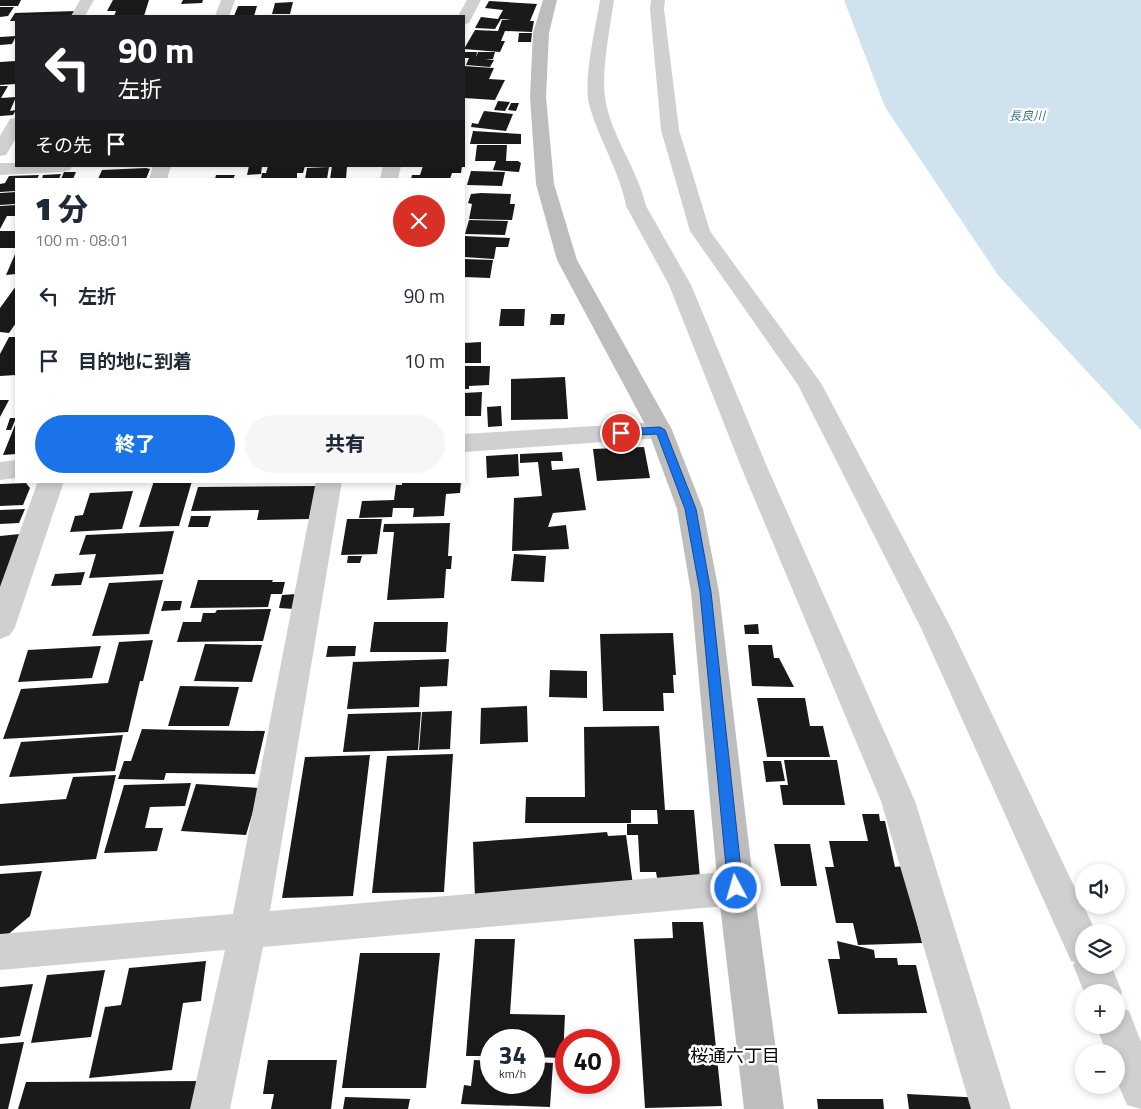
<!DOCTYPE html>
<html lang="ja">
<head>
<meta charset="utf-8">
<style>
  :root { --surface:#fff; --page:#f6f6f7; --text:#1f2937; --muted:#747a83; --accent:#1a73e8 }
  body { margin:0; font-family:"Titillium Web","Noto Sans JP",sans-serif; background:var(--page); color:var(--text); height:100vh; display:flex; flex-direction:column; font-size:19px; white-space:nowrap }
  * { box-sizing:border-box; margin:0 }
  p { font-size:16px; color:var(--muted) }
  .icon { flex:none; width:28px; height:28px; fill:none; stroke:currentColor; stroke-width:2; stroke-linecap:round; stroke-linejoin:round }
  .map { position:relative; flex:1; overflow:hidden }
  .drawer { position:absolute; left:15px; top:178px; width:450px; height:305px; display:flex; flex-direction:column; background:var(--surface); border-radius:0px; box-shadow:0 2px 8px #0003 }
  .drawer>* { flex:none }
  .hud { position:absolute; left:15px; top:15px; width:450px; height:152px; border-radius:0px; box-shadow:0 2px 8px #0003; background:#202124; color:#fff; overflow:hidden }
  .buttons { position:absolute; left:1075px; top:864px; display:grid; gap:10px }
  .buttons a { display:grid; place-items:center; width:50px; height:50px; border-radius:50%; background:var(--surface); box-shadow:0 2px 8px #0003; font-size:25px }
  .speed { position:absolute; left:480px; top:1029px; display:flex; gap:10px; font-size:25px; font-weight:700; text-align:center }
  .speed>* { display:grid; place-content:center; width:65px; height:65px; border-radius:50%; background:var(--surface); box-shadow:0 2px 8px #0003; line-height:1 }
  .speed small { font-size:12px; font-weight:400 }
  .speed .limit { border:8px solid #d22; background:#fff; color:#111 }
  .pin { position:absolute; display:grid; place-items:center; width:42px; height:42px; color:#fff; margin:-21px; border:2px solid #fff; border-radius:50%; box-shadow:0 1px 5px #0007 }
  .me { position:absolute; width:55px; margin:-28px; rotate:354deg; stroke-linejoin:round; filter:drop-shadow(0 0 4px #0008) }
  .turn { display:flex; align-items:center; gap:18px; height:105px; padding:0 20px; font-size:22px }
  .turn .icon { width:65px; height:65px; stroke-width:2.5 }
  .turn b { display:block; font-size:35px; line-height:42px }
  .then { display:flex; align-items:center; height:48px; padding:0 20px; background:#0003; gap:10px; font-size:19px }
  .round { display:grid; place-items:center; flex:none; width:52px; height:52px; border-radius:26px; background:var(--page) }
  .headline { display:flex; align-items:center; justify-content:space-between; height:85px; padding:0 20px }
  h1 { font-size:30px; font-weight:800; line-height:38px }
  .action { display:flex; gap:10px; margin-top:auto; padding:10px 20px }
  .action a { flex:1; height:58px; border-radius:30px; background:var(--accent); color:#fff; font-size:20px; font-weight:800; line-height:58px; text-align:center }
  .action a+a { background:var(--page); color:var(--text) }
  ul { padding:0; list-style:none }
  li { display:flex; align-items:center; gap:15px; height:65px; padding:0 20px }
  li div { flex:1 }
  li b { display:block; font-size:19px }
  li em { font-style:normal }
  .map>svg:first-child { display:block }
</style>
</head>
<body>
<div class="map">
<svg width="1141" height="1109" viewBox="0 0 1141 1109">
  <rect width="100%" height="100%" fill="#fff"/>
  <polygon fill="#cfe2ee" points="844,0 1141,0 1141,430 998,275 885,107"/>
  <g fill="#1a1a1a">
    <polygon points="0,0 21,0 18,6 0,6"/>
    <polygon points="113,0 149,0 144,16 114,16 116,11 107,11"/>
    <polygon points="183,0 203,0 202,3 181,4"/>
    <polygon points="489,1 537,4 530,21 534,21 532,32 505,31 501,41 505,41 500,52 464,49 475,30 498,31 502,20 512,20 501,19 495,29 475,28 481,17 498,19 503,10 485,8"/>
    <polygon points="293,2 290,14 272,14 275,3"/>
    <polygon points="238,6 257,6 254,16 234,16"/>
    <polygon points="0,7 14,7 8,16 0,17"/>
    <polygon points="76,11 74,16 16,16 16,21 10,21 15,13"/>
    <polygon points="519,33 532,33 531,42 518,42"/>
    <polygon points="16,36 12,44 0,45 0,37"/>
    <polygon points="464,52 477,52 476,57 478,52 495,52 493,59 485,59 494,60 490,67 466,65 469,58 464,58"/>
    <polygon points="16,61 16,84 0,85 0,62"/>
    <polygon points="464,66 494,68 489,79 505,80 495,100 464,98"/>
    <polygon points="0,86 8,86 1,98 16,97 10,111 16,110 13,115 0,116"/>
    <polygon points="498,101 510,102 505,111 494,110"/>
    <polygon points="511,103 519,103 516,111 508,110"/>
    <polygon points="484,111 513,114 506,131 471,127 472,123 478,124"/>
    <polygon points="473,131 521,134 521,144 470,144"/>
    <polygon points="477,145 507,145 506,161 518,161 521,163 519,172 493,170 496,161 475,161"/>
    <polygon points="249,166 262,166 261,174 247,175"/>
    <polygon points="268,166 305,166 303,173 297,173 297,179 261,179 262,173 266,173"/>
    <polygon points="332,166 347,166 346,179 330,179"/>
    <polygon points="423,166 462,166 461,173 452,173 450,179 411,179 412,175 420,175"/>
    <polygon points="329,167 327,179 305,179 307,168"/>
    <polygon points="146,168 150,169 146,179 98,179 102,170"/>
    <polygon points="471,171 505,172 502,186 467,185"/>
    <polygon points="64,172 76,172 73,179 61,179"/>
    <polygon points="61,174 59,179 42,179 43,175"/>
    <polygon points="39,175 37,179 16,179 16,191 0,192 0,184 5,183 9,176"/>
    <polygon points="216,175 235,175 233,179 215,179"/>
    <polygon points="16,192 16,204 0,205 0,193"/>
    <polygon points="481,193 511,194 510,204 515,204 512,220 469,219 472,204 468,203 471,194"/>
    <polygon points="16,205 16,216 7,216 0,229 0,206"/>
    <polygon points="469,220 508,221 505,235 465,234"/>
    <rect x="0" y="231" width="16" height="17"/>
    <polygon points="464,236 510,238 508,247 496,247 494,259 464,257"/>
    <polygon points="16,252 16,274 6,275"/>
    <polygon points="464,259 493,260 490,278 464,277"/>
    <polygon points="16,286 16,323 9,333 0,332 0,308"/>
    <polygon points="501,309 525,309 524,326 499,326"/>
    <polygon points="551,314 565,314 564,325 550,325"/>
    <polygon points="9,337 16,337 16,375 0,376 0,354"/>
    <polygon points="481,342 481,363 464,363 464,343"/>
    <polygon points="464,366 490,366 489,385 469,386 469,389 464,389"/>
    <polygon points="565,377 568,419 511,420 511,379"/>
    <polygon points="482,392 481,416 464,416 464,393"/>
    <polygon points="0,400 9,400 0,417"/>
    <polygon points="501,406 502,426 488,427 487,407"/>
    <polygon points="10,418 16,418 11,430 6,430"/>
    <polygon points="16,422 16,454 3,455 13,430"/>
    <polygon points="644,447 650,478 597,481 593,449"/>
    <polygon points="562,452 563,461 551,461 552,470 579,468 586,510 553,513 548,527 566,525 569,549 512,551 514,498 542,496 538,462 520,463 520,454"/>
    <polygon points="518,454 519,476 487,478 486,456"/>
    <polygon points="154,481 192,481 179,526 139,527"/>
    <polygon points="402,481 461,481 460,493 446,494 444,516 413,517 414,508 393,508 392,517 359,518 362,501 394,500 396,485 402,485"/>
    <polygon points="26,483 30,488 23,505 0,506 0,484"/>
    <polygon points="316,486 309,519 257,520 259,510 191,511 198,487"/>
    <polygon points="133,491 122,529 70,532 75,516 83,515 90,493"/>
    <polygon points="25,509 19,523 0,524 0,510"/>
    <polygon points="191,516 211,516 208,527 188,527"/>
    <polygon points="347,519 382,519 377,554 341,555"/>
    <polygon points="450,523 448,556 452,556 451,569 446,569 444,598 387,600 394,532 383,532 384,524"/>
    <polygon points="174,531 163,574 89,578 96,554 79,555 86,535"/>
    <polygon points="20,534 0,588 0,536"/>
    <polygon points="514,554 546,556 544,582 511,581"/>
    <polygon points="348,556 362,556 360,563 347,563"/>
    <polygon points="85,572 81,585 51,586 55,574"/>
    <polygon points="163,580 149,634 92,636 109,583"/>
    <polygon points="198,580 273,580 272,582 285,582 282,594 271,594 268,607 190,608"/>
    <polygon points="297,594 294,609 279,608 282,595"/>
    <polygon points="164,601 182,601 180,610 161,611"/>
    <polygon points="271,609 263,641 177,642 183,622 201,622 203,613 215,613 217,610"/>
    <polygon points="374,622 448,622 446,652 370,652"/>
    <polygon points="758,624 759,634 745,634 744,625"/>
    <polygon points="673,633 676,675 673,675 674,693 663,693 664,711 603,711 600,634"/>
    <polygon points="153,640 143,681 140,681 128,732 3,739 21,689 108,683 119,642"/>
    <polygon points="205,644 262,645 252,682 194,681"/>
    <polygon points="748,645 772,645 774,658 779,658 794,687 752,686"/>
    <polygon points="101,646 92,678 18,682 28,650"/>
    <polygon points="328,646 356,646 355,656 326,657"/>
    <polygon points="449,659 447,686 420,687 419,707 347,709 353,662"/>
    <polygon points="550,670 587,671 587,698 549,697"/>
    <polygon points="180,686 239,687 229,726 168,726"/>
    <polygon points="757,698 805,698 810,726 823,726 830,757 767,757"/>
    <polygon points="527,706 528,742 480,744 481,708"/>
    <polygon points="452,711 450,749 419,750 422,712"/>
    <polygon points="421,712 418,750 343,752 348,714"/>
    <polygon points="659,726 665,810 694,810 700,878 657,878 656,872 640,872 638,835 627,835 627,824 658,824 657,810 631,810 631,823 525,823 526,797 585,797 584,727"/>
    <polygon points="142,729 180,730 265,731 255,774 166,773 164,780 118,779 124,761 131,761"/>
    <polygon points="123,735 115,771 9,777 21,742"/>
    <polygon points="453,754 444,892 372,893 387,756"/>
    <polygon points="370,755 353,896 282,898 305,757"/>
    <polygon points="784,760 837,760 845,805 783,805 780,785 788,785"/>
    <polygon points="763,761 781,761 785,781 766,782"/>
    <polygon points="116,775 96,859 0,866 0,804 66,799 73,777"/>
    <polygon points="191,783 185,806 150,807 145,828 163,828 157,851 104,853 124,785"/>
    <polygon points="196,784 260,788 246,835 181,831"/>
    <polygon points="862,814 879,814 880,821 885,821 895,867 903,866 922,943 858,945 853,923 836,923 825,867 834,867 829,841 868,841"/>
    <polygon points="607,832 608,836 626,835 633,885 475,899 473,842"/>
    <polygon points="774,844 810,844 817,886 781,886"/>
    <polygon points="42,871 30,916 5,937 0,937 0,874"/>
    <polygon points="672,922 703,922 722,1106 645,1108 634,939 673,938"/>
    <polygon points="475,939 515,939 510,1014 565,1015 563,1058 534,1057 534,1040 491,1040 491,1056 466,1056"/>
    <polygon points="837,941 874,950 875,958 897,958 898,965 916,965 927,1013 838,1014 828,959 840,959"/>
    <polygon points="360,953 440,953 426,1088 342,1088"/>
    <polygon points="206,961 201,1001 183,1003 172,1070 89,1078 105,1007 121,1005 129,968"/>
    <polygon points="105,970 91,1037 31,1043 47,975"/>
    <polygon points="33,984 20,1036 0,1038 0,987"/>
    <polygon points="24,1042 8,1109 0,1109 0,1044"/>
    <polygon points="268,1060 337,1060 331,1109 271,1109 274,1094 263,1094"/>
    <polygon points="474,1060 491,1061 491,1082 534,1082 534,1062 553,1063 550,1107 461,1104 464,1085 471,1086"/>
    <polygon points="204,1081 198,1109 18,1109 26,1082"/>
    <polygon points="907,1094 984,1098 986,1109 909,1109"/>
    <polygon points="345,1097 410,1099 408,1109 343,1109"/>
    <polygon points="817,1099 883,1099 884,1109 818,1109"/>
  </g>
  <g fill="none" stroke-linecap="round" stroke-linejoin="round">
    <g fill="#d0d0d0" fill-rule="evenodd">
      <polygon points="80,0 94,0 85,16 71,16"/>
      <polygon points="221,0 235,0 229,16 215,16"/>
      <polygon points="467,0 481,0 469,23 464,24 464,16 458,16"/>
      <path d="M600,0H614C610,29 600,75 606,103C613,139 638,170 646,206L691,285L768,469L915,801L1011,1109H971L881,801L742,469L669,285L626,206C620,172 598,138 589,104C583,80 596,26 600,0Z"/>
      <polygon points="651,0 665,0 664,9 679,130 710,231 821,383 951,628 1096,932 1084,932 1084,965 1111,965 1122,992 1116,1005 1116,992 1084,992 1073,965 1075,962 1071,961 921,628 798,385 690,231 661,130 650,9"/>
      <polygon points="16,118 16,138 6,155 0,156 0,136 10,119"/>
      <polygon points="0,163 16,163 16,166 72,166 70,170 63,172 0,175"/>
      <polygon points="153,166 171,166 167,179 149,179"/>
      <polygon points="383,166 401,166 398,179 380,179"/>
      <polygon points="660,422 669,424 672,430 669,436 660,438 464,452 464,434"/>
      <polygon points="16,460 16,478 0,480 0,462"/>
      <polygon points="38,481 64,481 15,627 10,635 0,639 0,587"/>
      <polygon points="316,481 342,481 270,911 736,871 748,876 754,888 748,900 736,905 263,947 230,1109 190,1109 225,950 0,970 0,934 233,914"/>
      <polygon points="1116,1006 1129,1011 1141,1042 1141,1109 1127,1105 1116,1079 1116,1052 1106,1052 1096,1025 1116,1025"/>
    </g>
    <polygon fill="#bdbdbd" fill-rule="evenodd" points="543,0 557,0 549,33 546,97 554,184 577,260 672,430 703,509 719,592 754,888 784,1109 744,1109 718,888 691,592 677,509 648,430 557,260 536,184 530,97 533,33"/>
  </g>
  <polygon fill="#1a73e8" stroke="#114b97" points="660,427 665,430 696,509 711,592 743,888 741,893 736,895 731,893 728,888 700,592 685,509 657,434 621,436 616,433 621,429"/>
  <g text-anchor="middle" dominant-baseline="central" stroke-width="5" stroke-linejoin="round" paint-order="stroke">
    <g font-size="12" font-style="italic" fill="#3f7597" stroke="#fff">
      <text x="1027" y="115">長良川</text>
    </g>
    <g font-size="18" fill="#000" stroke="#fff">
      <text x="735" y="1055">桜通六丁目</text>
    </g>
  </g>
</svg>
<div class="buttons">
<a><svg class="icon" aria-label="sound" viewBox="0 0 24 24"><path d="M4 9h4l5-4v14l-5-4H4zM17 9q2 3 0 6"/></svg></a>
<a><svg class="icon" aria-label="layers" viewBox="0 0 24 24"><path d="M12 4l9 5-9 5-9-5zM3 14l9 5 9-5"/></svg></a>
<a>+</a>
<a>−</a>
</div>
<div class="speed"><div>34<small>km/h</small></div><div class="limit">40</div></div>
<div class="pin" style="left:621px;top:433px;background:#d93025"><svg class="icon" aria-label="arrive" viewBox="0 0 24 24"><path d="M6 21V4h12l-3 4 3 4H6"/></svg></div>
<svg class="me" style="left:736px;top:888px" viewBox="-20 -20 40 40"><circle r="17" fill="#1a73e8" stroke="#fff" stroke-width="3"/><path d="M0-11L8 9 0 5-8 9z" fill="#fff"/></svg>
<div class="hud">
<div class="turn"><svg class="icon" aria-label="left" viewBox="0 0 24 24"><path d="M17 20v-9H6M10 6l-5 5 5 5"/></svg><div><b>90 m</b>左折</div></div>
<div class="then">その先<svg class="icon" aria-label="arrive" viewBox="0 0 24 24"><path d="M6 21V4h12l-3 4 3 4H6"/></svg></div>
</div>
<section class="drawer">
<div class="headline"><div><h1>1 分</h1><p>100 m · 08:01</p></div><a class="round" style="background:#d93025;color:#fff"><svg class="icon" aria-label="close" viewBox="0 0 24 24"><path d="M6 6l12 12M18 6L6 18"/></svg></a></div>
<ul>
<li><svg class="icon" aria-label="left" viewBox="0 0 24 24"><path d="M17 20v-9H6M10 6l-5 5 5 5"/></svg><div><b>左折</b></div><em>90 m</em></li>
<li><svg class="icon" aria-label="arrive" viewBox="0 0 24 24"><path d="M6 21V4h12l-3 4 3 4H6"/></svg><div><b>目的地に到着</b></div><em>10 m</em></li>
</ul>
<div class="action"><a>終了</a><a>共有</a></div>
</section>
</div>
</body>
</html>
